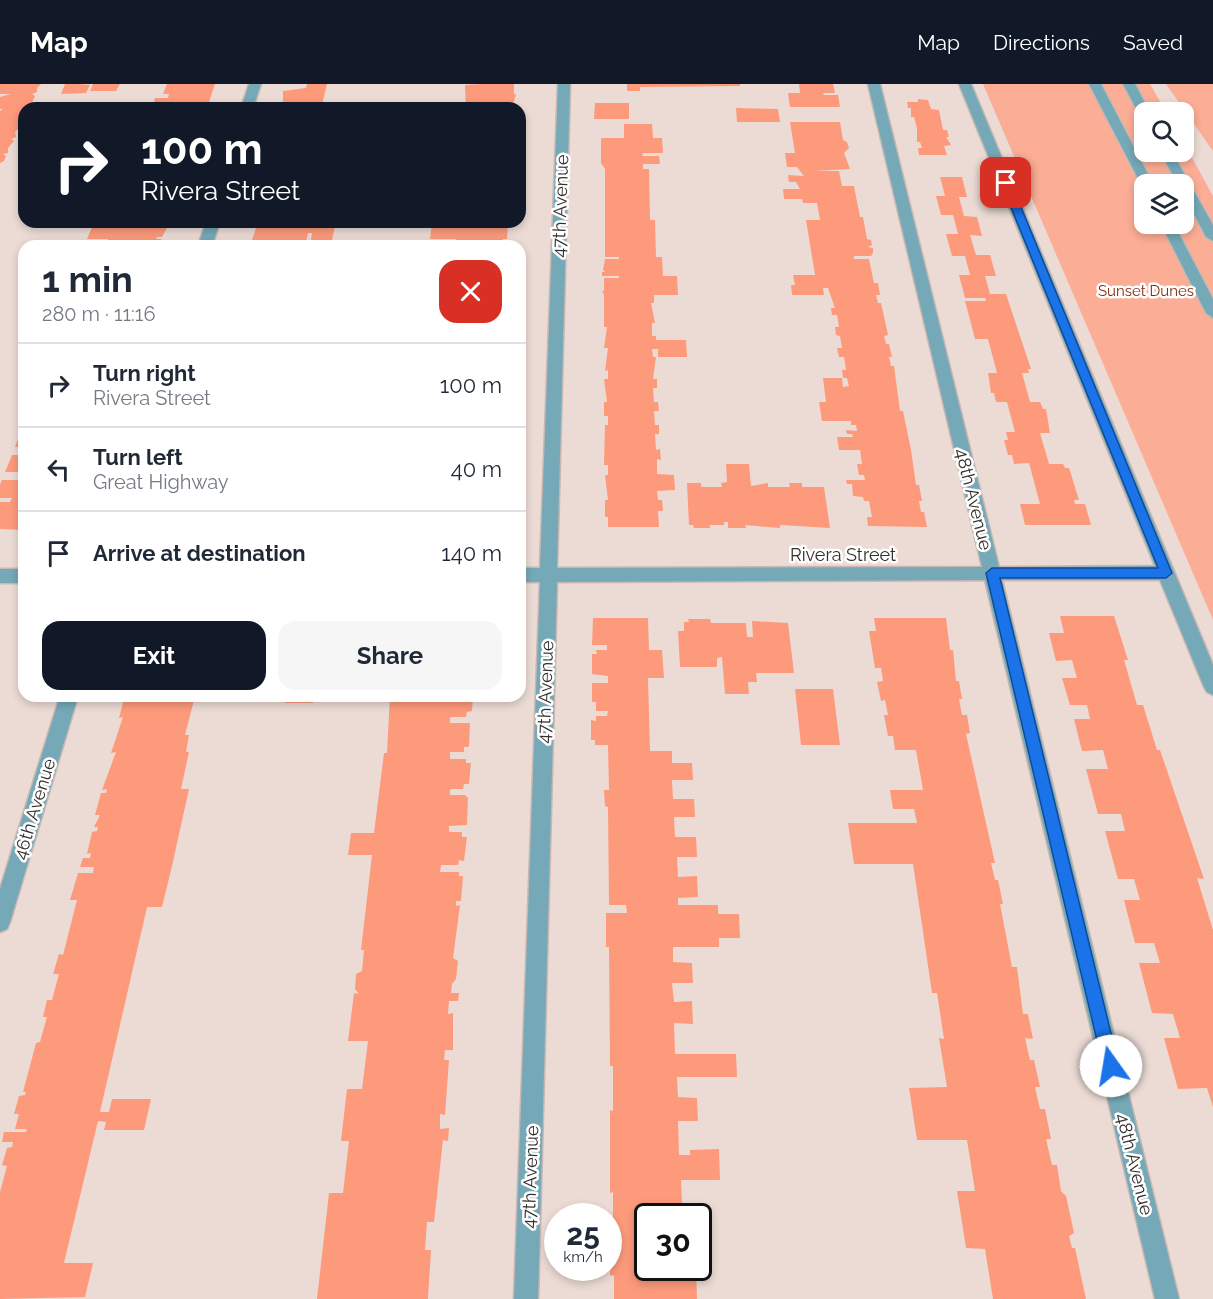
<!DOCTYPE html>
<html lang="en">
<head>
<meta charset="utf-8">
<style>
  :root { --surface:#fff; --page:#f6f6f7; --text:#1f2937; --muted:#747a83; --line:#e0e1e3; --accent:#111827 }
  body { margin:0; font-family:Raleway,sans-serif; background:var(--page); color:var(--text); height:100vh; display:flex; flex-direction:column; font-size:22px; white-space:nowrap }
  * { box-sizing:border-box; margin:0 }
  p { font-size:20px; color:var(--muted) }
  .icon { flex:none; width:33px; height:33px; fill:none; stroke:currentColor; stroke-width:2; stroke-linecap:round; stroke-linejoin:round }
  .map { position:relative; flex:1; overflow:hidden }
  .side { position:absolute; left:18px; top:156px; width:508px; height:462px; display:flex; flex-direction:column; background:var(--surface); border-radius:18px; box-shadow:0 3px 9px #0003 }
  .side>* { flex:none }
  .guide { position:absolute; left:18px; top:18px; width:508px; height:126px; border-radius:18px; box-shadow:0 3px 9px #0003; background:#111827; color:#fff; overflow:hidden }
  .controls { position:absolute; left:1134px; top:18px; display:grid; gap:12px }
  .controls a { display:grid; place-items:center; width:60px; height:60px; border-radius:12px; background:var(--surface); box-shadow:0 3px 9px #0003; font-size:30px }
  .speed { position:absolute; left:544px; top:1119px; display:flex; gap:12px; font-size:30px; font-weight:700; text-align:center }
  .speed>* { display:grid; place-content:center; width:78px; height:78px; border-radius:50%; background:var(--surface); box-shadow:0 3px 9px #0003; line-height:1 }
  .speed small { font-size:15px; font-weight:400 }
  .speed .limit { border:3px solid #111; border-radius:9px; background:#fff; color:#111 }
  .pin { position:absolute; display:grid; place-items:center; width:51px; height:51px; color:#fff; margin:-26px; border-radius:12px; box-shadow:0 3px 9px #0006 }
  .me { position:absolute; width:66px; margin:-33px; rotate:347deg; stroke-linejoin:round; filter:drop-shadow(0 0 4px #0008) }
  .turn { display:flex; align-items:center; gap:21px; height:126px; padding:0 24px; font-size:27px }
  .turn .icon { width:78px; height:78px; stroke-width:2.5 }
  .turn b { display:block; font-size:42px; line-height:51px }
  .round { display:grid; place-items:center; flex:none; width:63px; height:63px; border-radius:18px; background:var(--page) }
  .overview { display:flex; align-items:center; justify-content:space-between; height:102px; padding:0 24px }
  h1 { font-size:36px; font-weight:700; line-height:45px }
  .primary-button { display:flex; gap:12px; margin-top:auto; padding:12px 24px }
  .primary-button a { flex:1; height:69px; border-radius:18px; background:var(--accent); color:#fff; font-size:24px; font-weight:700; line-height:69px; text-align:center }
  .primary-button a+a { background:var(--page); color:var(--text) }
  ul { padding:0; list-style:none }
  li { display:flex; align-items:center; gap:18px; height:84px; padding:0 24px; border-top:2px solid var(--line) }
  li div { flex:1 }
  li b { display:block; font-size:22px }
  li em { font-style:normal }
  header { display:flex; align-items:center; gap:36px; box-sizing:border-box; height:84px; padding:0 30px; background:var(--accent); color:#fff }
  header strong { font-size:28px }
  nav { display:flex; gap:33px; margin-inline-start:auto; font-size:21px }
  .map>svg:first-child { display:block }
</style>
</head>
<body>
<header>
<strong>Map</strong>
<nav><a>Map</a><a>Directions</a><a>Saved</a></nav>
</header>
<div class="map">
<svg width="1213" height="1215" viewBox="0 0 1213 1215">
  <rect width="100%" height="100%" fill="#ecdbd5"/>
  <g fill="#fcad95" fill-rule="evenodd">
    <path d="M983,0H1150L1166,28H1144V68H1184V59L1213,112V536ZM1144,100H1184V140H1144Z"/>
    <polygon points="1166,0 1213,0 1213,67"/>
  </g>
  <g fill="#fd9a7b">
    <polygon points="0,0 41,0 37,4 37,8 32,10 35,12 30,23 24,24 24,35 18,40 22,41 15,48 16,53 11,55 14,57 8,64 8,69 3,70 6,72 4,77 0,79 0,27 3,25 0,25 0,13 11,10 0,10"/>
    <polygon points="65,0 79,0 90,1 86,9 61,10"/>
    <polygon points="93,0 120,0 116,7 90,7"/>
    <polygon points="167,0 215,0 207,24 153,22 155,14 168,14 169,10 163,10"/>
    <polygon points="307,0 327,0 322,21 340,21 339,24 291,24 292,21 283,21 283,7 306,4"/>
    <polygon points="482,0 514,0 514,10 516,10 512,24 466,24 465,1"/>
    <polygon points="627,0 740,0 740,2 640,3 640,7 627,7"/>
    <polygon points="799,0 833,0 835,9 823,9 824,11 838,11 840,23 790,23 788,9 800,9"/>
    <polygon points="918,15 928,16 931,25 939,26 943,46 947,46 949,53 946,53 951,61 944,62 947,71 919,71 918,64 922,64 920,58 917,58 917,44 914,33 911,33 911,24 908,24 907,18 918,18"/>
    <polygon points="595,19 629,19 629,35 594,35"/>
    <polygon points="736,24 778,25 780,38 737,38"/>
    <polygon points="790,38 840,38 843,56 847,58 849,64 844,69 850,85 813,87 839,87 842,102 854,102 860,133 863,133 867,155 871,156 872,161 868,163 873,164 873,169 871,172 854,172 854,175 869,175 874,199 878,199 880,211 876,211 878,219 881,219 888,251 884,252 886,260 889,260 892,273 889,273 891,282 894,282 900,327 903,327 911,366 916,401 919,401 922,417 919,417 921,428 924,428 927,443 868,442 867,433 872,433 869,417 864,417 863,413 853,412 852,400 847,400 846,396 865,396 864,391 859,391 857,380 862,380 860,366 839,366 837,353 853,353 852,350 847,350 846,346 857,347 856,341 851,341 851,337 822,337 819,318 826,318 823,294 842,294 843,303 849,302 847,294 843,294 842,286 846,286 844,273 839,273 837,264 842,264 840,252 836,251 835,243 839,243 837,231 832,231 831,224 835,224 828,204 823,204 824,211 792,211 791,201 795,201 793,191 815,191 806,136 820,136 817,119 803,119 802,115 784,115 783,105 800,105 796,98 789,98 788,91 804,92 797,83 787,83 785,69 795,69"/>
    <polygon points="624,40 652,40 653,54 662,54 663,69 642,69 643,72 659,72 660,80 643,80 643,85 649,85 650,136 655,136 656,173 662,173 663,192 677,192 678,211 654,211 654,219 651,219 655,239 652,239 652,252 656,252 656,256 686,256 687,273 658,273 658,265 652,265 653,273 656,273 653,295 657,295 657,304 653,304 654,318 658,318 659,327 654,327 655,341 659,341 659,350 655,350 656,366 660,365 661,376 657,375 657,390 674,391 675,406 657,407 658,416 662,416 663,427 658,427 659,443 608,443 608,433 605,433 605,416 608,416 605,391 608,391 608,381 604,381 605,341 608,341 608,332 604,332 604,318 607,318 604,295 608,295 608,286 605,287 608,264 604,264 607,243 604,243 604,211 602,207 604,207 604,194 619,194 619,192 602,192 602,188 605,188 603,186 605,175 619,175 619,173 605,173 605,85 601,79 601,54 624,54"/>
    <polygon points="940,93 962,93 967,113 959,113 964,132 977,133 982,152 970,151 976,171 990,171 996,192 985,192 990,210 1006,210 1031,285 1028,285 1029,289 1022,289 1030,318 1040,318 1043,325 1046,325 1050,349 1040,349 1049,380 1063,380 1065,384 1069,384 1079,416 1074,416 1075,420 1085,420 1091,441 1025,441 1020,420 1040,420 1029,379 1014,380 1012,371 1008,371 1004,356 1008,356 1006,348 1015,348 1007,318 996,318 994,309 991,309 988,289 997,289 988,255 975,255 965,217 986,217 985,214 965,214 959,191 970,191 965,172 952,172 946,150 958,150 953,131 941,131 936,112 945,112"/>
    <polygon points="107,138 168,138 169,140 162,153 157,153 156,155 161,155 162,162 90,162 92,159 106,159 108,155 87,155 93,141"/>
    <polygon points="267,138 309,138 308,144 314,144 315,138 336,138 332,156 311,156 312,149 308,149 305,162 253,162 254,159 261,159 262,156 252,156 256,144 266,141"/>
    <polygon points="432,138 508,138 507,155 503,155 502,162 455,162 456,155 430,155"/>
    <polygon points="21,347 24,347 24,363 15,363"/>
    <polygon points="12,371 24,371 24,446 0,445 0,418 10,418 12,414 0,414 0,401 2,396 19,396 21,392 21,388 5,388"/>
    <polygon points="726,380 749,380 751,402 768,399 768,403 790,403 789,399 802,399 802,403 824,403 830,444 780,441 780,444 745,441 746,444 728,444 728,438 724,438 724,441 710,441 710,444 694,444 693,441 689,441 687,399 701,399 701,403 722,403 721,399 727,398"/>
    <polygon points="1060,532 1114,532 1128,576 1124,576 1137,621 1143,621 1157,666 1160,666 1204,795 1197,794 1213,846 1213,1023 1207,1004 1178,1005 1164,954 1180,954 1173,930 1152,929 1139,879 1160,879 1154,859 1135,859 1124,816 1140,816 1134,795 1118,795 1105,747 1125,747 1121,730 1098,730 1086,685 1108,685 1103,666 1082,667 1074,635 1090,635 1087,621 1070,621 1062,594 1077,594 1072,576 1056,577 1049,549 1064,549"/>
    <polygon points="593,534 648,534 649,566 662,566 664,594 648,594 650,667 672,667 672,679 692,679 693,696 672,696 673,715 694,715 695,733 674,733 675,753 696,753 697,773 677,773 678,793 697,792 698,813 678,814 678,821 718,821 718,830 739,830 740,854 719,854 719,863 673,863 673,878 692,879 693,899 672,899 674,918 692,917 693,940 674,939 675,970 736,970 737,993 677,993 678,1013 697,1014 698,1037 678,1037 679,1071 690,1071 690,1066 719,1065 720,1096 681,1096 682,1120 702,1119 703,1146 699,1146 699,1132 648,1132 648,1184 696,1184 697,1215 614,1215 614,1192 610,1191 610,1133 613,1133 613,1108 610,1109 610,1026 613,1027 613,982 610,982 609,863 606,863 606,829 627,829 626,821 609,821 608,723 605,722 604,706 609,706 608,661 595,661 595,656 591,656 591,636 596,637 596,632 607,632 608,627 596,627 596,618 592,618 592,599 608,599 608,592 592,590 592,570 597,570 596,566 607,566 607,561 592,561"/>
    <polygon points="874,534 946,534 950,566 953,566 956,597 959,597 962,615 959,615 962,631 967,631 970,649 966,650 995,779 991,779 995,796 998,796 1003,820 1000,820 1012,883 1017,883 1023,930 1028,930 1033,955 1025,954 1030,976 1034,976 1040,1003 1035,1003 1040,1025 1045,1025 1051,1055 1046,1055 1052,1081 1057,1081 1061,1107 1066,1112 1074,1149 1069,1152 1072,1164 1075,1164 1086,1215 993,1215 985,1165 966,1164 957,1107 975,1107 967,1056 917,1056 909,1004 947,1003 939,954 944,955 937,909 932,909 913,780 854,780 848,739 917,739 914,725 893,725 890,706 923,706 916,666 895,666 893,652 888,652 884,631 888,631 885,616 881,617 877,598 883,597 881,584 875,584 869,547 876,547"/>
    <polygon points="688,535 710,535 711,539 746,539 747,553 753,553 752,537 788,539 794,589 756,589 757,598 748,598 749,610 725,610 722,573 717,574 717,583 680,583 678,547 684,547 684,538 689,538"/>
    <polygon points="795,605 833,605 840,661 801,661"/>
    <polygon points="129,612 195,612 185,651 189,651 186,668 189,668 181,705 189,705 172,782 162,823 147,823 100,1028 109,1028 112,1015 151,1015 144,1046 104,1046 106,1038 98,1037 64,1179 93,1179 85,1213 0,1215 0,1108 7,1082 2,1081 7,1064 12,1063 13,1058 2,1058 4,1048 26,1048 27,1045 15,1045 19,1030 14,1030 19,1012 25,1011 26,1008 23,1008 36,959 40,958 47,933 43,933 47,916 52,916 59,890 53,890 59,870 63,871 77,816 70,816 78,789 93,789 94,783 80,783 83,774 90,774 91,769 87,770 92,748 97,747 98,743 94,743 100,731 95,731 101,709 106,709 107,705 102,706 116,668 111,669 123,633 119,634 124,615 128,615"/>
    <polygon points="286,612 314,612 313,619 285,619"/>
    <polygon points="390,612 473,612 472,627 467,628 466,633 450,633 450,639 470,639 469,663 464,663 464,668 450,668 450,675 466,675 466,679 471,679 469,700 464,700 463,705 450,705 450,711 465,711 468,714 467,741 449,742 449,748 462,748 462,753 467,753 464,777 459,776 458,781 441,781 440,788 459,788 459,792 463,792 461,817 456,817 456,822 460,821 453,874 458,877 456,895 452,900 451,909 459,909 458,917 449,917 448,930 453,929 453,966 445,966 444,976 449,976 445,1031 440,1030 440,1045 449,1044 448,1057 443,1056 434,1138 427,1138 425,1166 431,1166 428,1215 317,1215 329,1109 343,1109 349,1057 341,1057 347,1005 362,1005 368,957 348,957 354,909 359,910 355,905 356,890 362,887 364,866 361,866 372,771 348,771 351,749 374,749 384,669 387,669"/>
  </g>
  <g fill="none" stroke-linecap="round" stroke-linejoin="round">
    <g stroke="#c7b8b3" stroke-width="3">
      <g id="minor">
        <polygon points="249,0 261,0 253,24 241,24"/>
        <polygon points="558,0 570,0 557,484 982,483 868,0 880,0 999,483 1155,482 959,0 971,0 1213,581 1213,611 1207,608 1204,603 1160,496 1002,496 1179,1215 1155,1215 985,496 557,498 538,1215 514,1215 540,498 520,498 520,484 540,484"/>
        <polygon points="1089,0 1101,0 1153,100 1144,100 1144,103 1141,100"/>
        <polygon points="1123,0 1135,0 1150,28 1144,28 1144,32 1140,32"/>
        <polygon points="1160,68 1172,68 1213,141 1213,157 1206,153 1184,111 1184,100 1178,100"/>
        <polygon points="206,138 220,138 212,162 198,162"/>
        <polygon points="1161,140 1174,140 1213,215 1213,234 1206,229"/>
        <rect x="0" y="485" width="24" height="14"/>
        <polygon points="60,612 78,612 10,838 7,845 0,848 0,805"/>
      </g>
    </g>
    <use href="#minor" fill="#76a9b7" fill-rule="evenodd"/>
  </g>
  <polygon fill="#1a73e8" stroke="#114b97" stroke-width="1.5" points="1006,96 1011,99 1172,489 1166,494 1000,494 1119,982 1117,988 1111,990 1105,988 1103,982 986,489 992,484 1158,484 1001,99"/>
  <g text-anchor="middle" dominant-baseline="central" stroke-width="5" stroke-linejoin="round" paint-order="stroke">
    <g font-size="15" fill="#832c0c" stroke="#fff">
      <text x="1146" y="207">Sunset Dunes</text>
    </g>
    <g font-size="18" fill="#342e2c" stroke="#fff">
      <text transform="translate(560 122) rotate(-88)">47th Avenue</text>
      <text transform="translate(974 415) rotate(76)">48th Avenue</text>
      <text x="843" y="470">Rivera Street</text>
      <text transform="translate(545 608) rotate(-88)">47th Avenue</text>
      <text transform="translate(34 725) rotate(-73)">46th Avenue</text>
      <text transform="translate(1135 1080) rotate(76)">48th Avenue</text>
      <text transform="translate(530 1093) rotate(-88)">47th Avenue</text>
    </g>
  </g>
</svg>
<div class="controls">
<a><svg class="icon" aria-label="search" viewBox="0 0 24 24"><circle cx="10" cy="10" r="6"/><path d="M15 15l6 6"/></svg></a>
<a><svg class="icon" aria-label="layers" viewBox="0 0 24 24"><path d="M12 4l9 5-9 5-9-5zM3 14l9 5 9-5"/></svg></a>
</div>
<div class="speed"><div>25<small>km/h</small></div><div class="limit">30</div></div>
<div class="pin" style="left:1006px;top:99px;background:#d93025"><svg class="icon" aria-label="arrive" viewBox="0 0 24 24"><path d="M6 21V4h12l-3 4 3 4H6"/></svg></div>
<svg class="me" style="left:1111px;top:982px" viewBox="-20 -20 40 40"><circle r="19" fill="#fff"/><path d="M0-13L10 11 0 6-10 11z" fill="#1a73e8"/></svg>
<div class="guide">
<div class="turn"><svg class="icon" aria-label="right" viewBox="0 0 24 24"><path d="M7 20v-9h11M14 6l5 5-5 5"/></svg><div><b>100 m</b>Rivera Street</div></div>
</div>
<section class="side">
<div class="overview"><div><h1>1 min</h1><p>280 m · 11:16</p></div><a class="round" style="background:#d93025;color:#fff"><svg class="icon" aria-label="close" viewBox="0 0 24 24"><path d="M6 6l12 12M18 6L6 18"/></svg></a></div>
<ul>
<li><svg class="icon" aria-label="right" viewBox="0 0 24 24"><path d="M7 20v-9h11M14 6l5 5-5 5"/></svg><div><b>Turn right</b><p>Rivera Street</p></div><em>100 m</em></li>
<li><svg class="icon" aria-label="left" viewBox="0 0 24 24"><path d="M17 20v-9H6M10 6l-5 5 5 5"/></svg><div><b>Turn left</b><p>Great Highway</p></div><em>40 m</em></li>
<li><svg class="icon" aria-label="arrive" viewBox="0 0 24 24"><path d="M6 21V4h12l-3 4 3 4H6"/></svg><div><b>Arrive at destination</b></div><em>140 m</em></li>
</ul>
<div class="primary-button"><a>Exit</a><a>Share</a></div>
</section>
</div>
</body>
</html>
